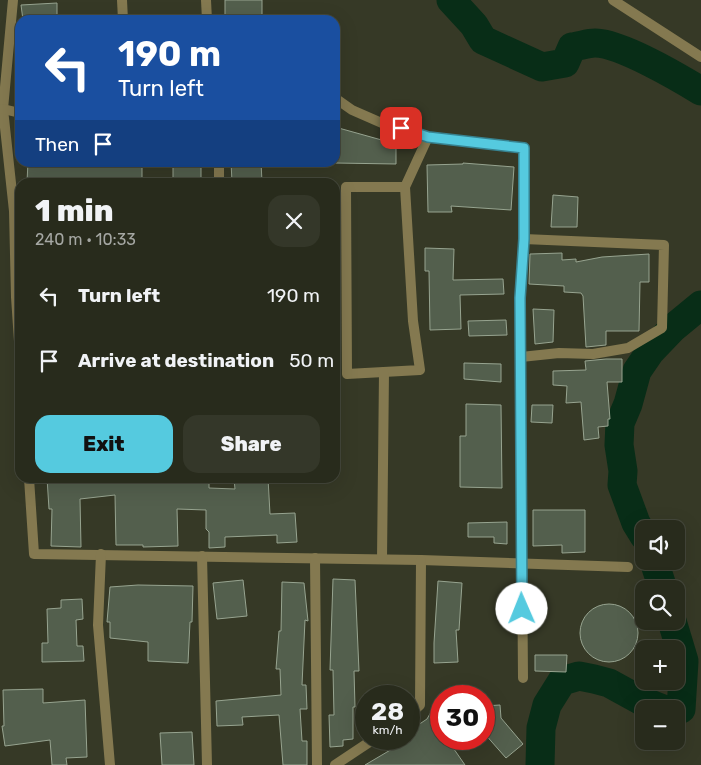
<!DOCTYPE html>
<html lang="en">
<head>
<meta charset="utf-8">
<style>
  :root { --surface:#282b1c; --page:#343729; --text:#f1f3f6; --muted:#a5a7a3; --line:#44473b; --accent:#55cadf }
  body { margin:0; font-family:Rubik,sans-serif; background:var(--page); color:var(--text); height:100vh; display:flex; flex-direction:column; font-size:19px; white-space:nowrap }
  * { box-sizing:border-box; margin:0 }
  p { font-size:16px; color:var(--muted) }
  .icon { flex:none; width:28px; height:28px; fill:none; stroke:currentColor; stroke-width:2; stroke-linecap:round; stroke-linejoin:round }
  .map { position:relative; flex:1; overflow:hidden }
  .side { position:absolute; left:15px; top:178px; width:325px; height:305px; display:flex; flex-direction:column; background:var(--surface); border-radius:15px; box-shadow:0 5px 20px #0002,0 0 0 1px var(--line) }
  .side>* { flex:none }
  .guide { position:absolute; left:15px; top:15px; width:325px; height:152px; border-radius:15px; box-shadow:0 5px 20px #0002,0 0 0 1px var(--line); background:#1a4fa0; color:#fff; overflow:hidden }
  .tools { position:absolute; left:635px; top:520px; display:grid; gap:10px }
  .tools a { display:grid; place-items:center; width:50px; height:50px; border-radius:10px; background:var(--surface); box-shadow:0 5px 20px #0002,0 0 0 1px var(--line); font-size:25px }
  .speed { position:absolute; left:355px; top:685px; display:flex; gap:10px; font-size:25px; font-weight:700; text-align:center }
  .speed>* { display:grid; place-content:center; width:65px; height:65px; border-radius:50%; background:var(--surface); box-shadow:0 5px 20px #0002,0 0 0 1px var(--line); line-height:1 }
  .speed small { font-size:12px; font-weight:400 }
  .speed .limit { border:8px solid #d22; background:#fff; color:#111 }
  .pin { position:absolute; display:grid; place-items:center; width:42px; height:42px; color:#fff; margin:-21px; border-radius:10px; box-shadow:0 2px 8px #0006 }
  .me { position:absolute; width:55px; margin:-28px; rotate:359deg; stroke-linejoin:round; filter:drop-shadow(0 0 4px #0008) }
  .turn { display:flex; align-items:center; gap:18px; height:105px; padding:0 20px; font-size:22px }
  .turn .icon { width:65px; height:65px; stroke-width:2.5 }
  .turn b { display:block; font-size:35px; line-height:42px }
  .then { display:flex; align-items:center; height:48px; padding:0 20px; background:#0003; gap:10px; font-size:19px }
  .round { display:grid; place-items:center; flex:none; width:52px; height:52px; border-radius:15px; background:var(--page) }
  .summary { display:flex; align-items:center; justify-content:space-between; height:85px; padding:0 20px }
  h1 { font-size:30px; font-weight:800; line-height:38px }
  .cta { display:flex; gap:10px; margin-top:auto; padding:10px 20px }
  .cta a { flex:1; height:58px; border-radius:15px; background:var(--accent); color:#111; font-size:20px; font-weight:800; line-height:58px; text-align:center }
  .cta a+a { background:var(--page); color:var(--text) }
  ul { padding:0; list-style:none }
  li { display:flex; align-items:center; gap:15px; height:65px; padding:0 20px }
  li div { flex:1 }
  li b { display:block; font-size:19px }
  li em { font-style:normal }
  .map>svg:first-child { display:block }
</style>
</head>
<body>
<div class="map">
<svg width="701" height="765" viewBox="0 0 701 765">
  <rect width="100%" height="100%" fill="#363926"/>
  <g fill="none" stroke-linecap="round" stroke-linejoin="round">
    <g stroke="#082d17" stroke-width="29">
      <path d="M451,0L474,25L483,40L542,67L565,63L572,47C580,46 588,43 595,43C620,43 678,77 701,91"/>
      <polyline points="644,536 636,523 622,485 623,471 619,445 620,423 628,404 637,371 650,352 673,328 701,305"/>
      <polyline points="654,561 663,589"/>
      <polyline points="672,621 684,661 681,709 676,709"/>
      <polyline points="540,765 541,728 547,705 562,681 579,676 594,679 609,683 640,700 663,709"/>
    </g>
  </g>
  <g fill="#535f4d" stroke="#97a490">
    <rect x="225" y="0" width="37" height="20"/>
    <polygon points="57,3 57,20 23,20 21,5"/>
    <polygon points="335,127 396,144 396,164 335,163"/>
    <polygon points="28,162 142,162 142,182 27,182"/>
    <rect x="173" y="162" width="28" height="20"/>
    <polygon points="231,162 261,162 262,182 232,182"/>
    <polygon points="463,163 514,167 511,210 451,206 452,212 428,212 427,165 463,164"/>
    <polygon points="553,195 578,197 577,227 551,227"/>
    <polygon points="425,248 454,249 453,280 503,279 504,294 460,295 461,329 430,330 429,271 425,271"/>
    <polygon points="562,253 562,260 576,259 576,262 602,257 649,254 649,282 640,282 639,331 606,331 606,345 586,347 583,296 581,293 564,292 564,286 529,284 530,254"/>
    <polygon points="533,309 554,310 553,342 535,344"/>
    <polygon points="506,320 507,335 469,336 468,321"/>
    <polygon points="606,359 622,359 622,382 607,382 610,419 608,419 608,426 598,427 599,438 584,440 581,402 566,403 567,386 553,385 553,371 586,370 585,361"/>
    <polygon points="464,363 501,364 501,382 464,379"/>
    <polygon points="466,404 501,405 502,488 460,487 460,436 466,436"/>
    <polygon points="532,405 553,405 552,423 531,422"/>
    <polygon points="47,478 209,478 209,488 235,489 234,479 268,478 270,514 295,513 297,542 277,543 277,535 225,537 225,547 209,548 209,532 206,529 206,510 177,509 178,546 143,547 143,545 116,545 115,495 80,499 81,547 51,546 52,509 49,509"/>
    <polygon points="533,510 585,510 585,552 562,553 562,545 533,546"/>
    <polygon points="507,522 507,544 494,543 494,537 468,537 468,523"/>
    <polygon points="333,579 355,580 359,671 354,671 355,707 353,707 353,739 343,740 343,746 330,747 329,715 334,715 333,670 330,670"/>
    <polygon points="243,580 247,616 217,619 213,583"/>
    <polygon points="438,581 462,583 459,630 456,630 458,662 434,663 434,643"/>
    <polygon points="282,582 304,583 308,621 305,620 302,685 306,685 307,709 300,709 302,741 307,741 307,765 283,765 279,715 242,717 243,725 217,726 216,701 281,695 280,669 276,669 279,631 281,631"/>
    <polygon points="138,585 193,586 192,622 190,622 188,663 148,661 148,642 110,638 110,622 107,622 110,587"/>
    <polygon points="82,599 83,619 76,620 77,646 83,646 84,661 42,662 42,643 48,643 47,609 61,608 61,600"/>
    <circle cx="609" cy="633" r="29"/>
    <polygon points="535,655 567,655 566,672 535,671"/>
    <polygon points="43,689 43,703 85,700 87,757 66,758 67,765 52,765 50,740 5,746 2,726 4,726 3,690"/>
    <polygon points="500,705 501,718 523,744 506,758 484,733 484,706"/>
    <polygon points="441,709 441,739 447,739 465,765 365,765 409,739 409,731 427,719 431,712"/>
    <polygon points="192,732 194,765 162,765 160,733"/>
  </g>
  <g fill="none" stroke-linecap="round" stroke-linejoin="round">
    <g stroke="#847950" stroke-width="10">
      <polyline points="13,0 3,109 14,211 16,297 20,356"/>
      <polyline points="122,0 123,20"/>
      <polyline points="206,0 207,20"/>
      <polyline points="613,0 701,57"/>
      <polyline points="335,98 352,110 384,124 428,137 405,187 413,321 420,370 347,374 346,187 405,187"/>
      <polyline points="3,109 20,113"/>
      <polyline points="428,137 524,148 524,239"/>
      <polyline points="219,162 219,182"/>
      <polyline points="521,357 559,353 593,354 628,348 662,328 664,245 524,239 520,298 523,678"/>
      <polyline points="29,478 34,554 421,560 628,567"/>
      <polyline points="101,554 98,625 110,765"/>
      <polyline points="202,556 207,765"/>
      <polyline points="315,558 317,765"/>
      <polyline points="382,559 384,372"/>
      <polyline points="409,715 420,705 421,560"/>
      <polyline points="335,765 374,739"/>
    </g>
  </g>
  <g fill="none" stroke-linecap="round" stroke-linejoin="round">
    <g stroke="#378391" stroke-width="12">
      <polyline id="route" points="401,128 428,137 524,148 524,239 520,298 522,609"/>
    </g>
    <use href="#route" stroke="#55cadf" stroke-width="9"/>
  </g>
</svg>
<div class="tools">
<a><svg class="icon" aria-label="sound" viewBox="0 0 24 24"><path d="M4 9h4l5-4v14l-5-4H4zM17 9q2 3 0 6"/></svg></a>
<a><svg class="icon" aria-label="search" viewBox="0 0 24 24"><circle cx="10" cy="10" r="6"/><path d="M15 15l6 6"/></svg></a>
<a>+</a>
<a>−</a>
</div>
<div class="speed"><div>28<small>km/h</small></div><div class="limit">30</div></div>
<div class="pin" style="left:401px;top:128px;background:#d93025"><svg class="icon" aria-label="arrive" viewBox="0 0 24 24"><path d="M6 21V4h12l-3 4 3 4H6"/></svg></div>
<svg class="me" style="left:522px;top:609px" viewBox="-20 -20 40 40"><circle r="19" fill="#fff"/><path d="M0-13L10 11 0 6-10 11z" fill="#55cadf"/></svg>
<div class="guide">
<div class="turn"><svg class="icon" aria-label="left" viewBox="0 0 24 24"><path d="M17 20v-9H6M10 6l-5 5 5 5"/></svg><div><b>190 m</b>Turn left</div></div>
<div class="then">Then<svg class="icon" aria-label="arrive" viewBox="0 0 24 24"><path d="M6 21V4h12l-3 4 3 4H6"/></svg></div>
</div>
<section class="side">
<div class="summary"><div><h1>1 min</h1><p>240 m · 10:33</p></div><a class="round"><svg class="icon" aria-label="close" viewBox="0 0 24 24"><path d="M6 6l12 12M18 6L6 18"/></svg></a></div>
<ul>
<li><svg class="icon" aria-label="left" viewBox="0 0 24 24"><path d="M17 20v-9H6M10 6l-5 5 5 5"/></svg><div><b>Turn left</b></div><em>190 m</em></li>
<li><svg class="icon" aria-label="arrive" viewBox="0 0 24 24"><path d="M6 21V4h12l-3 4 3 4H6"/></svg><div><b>Arrive at destination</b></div><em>50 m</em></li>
</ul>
<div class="cta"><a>Exit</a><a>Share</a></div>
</section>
</div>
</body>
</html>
